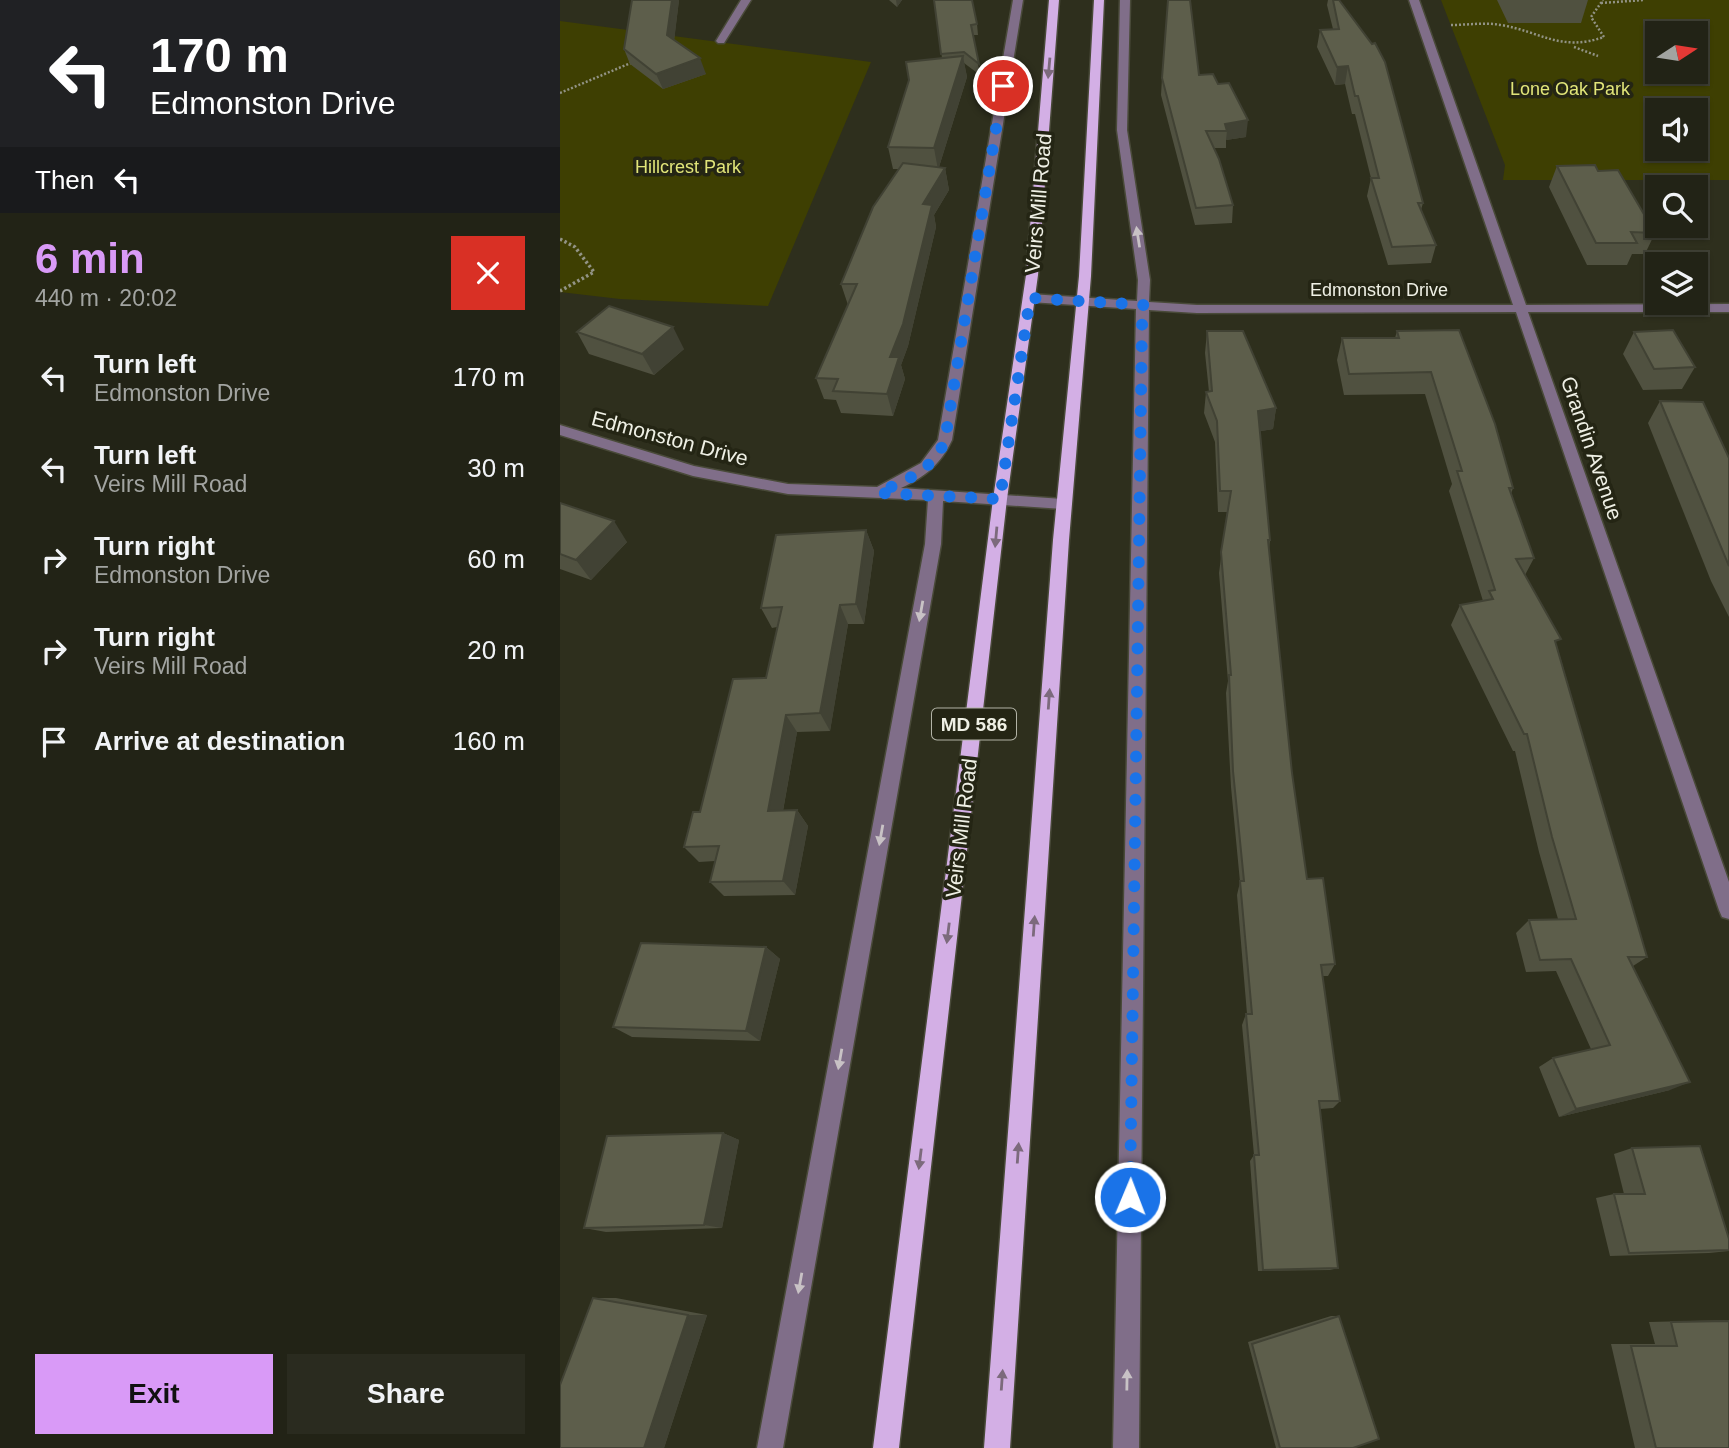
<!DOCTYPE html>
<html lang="en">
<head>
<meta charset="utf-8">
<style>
  :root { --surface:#222316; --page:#2a2b1f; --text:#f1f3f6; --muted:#a2a4a1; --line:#3f4035; --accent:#d99af7 }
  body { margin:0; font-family:Helvetica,sans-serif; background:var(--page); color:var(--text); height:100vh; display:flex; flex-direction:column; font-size:26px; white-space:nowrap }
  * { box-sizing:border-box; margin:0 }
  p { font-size:23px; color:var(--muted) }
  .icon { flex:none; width:38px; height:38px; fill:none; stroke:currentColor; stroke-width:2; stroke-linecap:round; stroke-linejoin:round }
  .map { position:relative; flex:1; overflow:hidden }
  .sheet { display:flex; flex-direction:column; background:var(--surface); width:560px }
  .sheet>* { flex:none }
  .hud { background:#202124; color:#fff; overflow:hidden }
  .needle { width:46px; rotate:78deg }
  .fabs { position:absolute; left:1085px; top:21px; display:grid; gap:14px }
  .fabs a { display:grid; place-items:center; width:63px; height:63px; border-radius:0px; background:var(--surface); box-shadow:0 2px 5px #0004,0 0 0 2px var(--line); font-size:35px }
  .pin { position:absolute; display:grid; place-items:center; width:60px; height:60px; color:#fff; margin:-30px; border:4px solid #fff; border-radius:50%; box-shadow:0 2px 7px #0007 }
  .me { position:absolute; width:77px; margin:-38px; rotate:1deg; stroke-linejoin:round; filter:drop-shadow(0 0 5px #0008) }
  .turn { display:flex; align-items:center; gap:24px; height:147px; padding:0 35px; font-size:32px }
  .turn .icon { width:91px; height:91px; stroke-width:2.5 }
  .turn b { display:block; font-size:49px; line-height:60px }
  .then { display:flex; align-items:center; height:66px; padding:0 35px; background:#0003; gap:14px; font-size:26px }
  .round { display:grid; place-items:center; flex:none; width:74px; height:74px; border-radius:0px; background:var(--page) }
  .overview { display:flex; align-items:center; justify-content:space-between; height:119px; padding:0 35px }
  h1 { font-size:42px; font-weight:600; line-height:52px; color:var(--accent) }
  .button { display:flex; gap:14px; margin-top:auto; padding:14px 35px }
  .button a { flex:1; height:80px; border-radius:0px; background:var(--accent); color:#111; font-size:28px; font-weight:600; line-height:80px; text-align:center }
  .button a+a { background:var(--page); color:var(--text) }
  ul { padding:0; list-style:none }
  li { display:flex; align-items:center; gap:21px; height:91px; padding:0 35px }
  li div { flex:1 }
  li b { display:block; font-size:26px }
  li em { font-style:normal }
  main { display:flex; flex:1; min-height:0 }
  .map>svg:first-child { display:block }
</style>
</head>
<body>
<main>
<section class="sheet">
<div class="hud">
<div class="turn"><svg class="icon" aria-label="left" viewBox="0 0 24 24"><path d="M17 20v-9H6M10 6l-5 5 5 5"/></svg><div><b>170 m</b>Edmonston Drive</div></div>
<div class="then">Then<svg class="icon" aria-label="left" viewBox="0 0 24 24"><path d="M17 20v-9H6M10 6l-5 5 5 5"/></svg></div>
</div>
<div class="overview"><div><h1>6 min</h1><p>440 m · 20:02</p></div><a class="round" style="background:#d93025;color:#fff"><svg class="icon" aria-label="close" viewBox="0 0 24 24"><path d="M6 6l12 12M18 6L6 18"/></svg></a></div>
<ul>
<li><svg class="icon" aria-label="left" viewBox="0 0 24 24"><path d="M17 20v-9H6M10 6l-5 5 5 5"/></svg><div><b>Turn left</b><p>Edmonston Drive</p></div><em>170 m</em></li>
<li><svg class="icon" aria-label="left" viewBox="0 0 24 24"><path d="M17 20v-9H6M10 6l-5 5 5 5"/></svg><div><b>Turn left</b><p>Veirs Mill Road</p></div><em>30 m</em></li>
<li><svg class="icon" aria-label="right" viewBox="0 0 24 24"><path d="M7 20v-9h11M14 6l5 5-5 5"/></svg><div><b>Turn right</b><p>Edmonston Drive</p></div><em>60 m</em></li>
<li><svg class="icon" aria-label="right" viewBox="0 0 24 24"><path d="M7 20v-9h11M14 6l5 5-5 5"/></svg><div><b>Turn right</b><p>Veirs Mill Road</p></div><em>20 m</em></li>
<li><svg class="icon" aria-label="arrive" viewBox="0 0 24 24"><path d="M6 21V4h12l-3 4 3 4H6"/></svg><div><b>Arrive at destination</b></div><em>160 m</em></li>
</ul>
<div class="button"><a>Exit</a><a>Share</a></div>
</section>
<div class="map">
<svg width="1169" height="1448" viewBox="0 0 1169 1448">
  <rect width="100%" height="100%" fill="#2e2f1d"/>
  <g fill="#3e3f02" fill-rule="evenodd">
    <path d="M881,0H1169V180H943L945,165ZM1097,33H1136V72H1097ZM1097,110H1136V149H1097Z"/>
    <polygon points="0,21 311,62 208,306 60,299 0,292"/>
  </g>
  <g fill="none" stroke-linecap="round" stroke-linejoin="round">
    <g stroke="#494a39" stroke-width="3">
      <g id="minor">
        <polygon points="181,0 191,0 164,43 158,43 156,41"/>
        <path d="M453,0H463L392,440C381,464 365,477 341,488L503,499L510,504L503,509L383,501L381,544L223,1448H197L365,544L368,500L228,494L133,476L0,435V425L134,466L228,484L317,487L361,463L378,440Z"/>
        <polygon points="560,0 570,0 567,130 590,280 589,302 637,305 953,305 849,0 859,0 966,305 1169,304 1169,312 968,312 1169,882 1169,919 1162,917 1159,910 956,312 637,313 589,310 579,1448 553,1448 576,309 470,302 464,298 470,294 577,301 578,280 557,130"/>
      </g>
    </g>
    <g stroke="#494a39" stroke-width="3">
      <g id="major">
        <polygon points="489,0 499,0 478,275 447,499 339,1448 313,1448 433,499 466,275"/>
        <polygon points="534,0 544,0 531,276 509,540 450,1448 424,1448 493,540 519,276"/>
      </g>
    </g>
    <g stroke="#929385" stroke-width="2.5" stroke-dasharray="2 2" stroke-linecap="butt">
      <polyline points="1041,3 1084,0"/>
      <path d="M891,25C908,25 925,22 941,25C982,32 1000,52 1044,37L1031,17L1043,0"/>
      <polyline points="1014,47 1038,56"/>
      <polyline points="0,93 73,62"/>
    </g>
    <polyline stroke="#929385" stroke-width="3.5" stroke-dasharray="2.5 2.5" stroke-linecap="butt" points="0,239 15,247 34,272 0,291"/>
    <use href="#minor" fill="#806e89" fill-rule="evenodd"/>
    <use href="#major" fill="#d3afe5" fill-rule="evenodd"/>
  </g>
  <g fill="#505140">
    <polygon points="72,0 119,0 114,40 146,74 103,89 70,64 64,49"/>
    <polygon points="329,0 342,0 337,7"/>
    <polygon points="374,0 417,24 418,35 413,35 420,75 404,63 407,77 379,167 385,168 389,190 374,215 376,227 348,346 341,365 345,379 333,416 281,413 276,400 264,399 256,378 288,305 281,284 339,169 333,169 328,147 382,58"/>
    <polygon points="768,0 779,0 863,203 861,210 876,245 871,263 828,265 807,196 811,178 795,114 792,114 785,84 775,85 757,47 760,30 773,29 767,5"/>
    <polygon points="937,0 1028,0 1021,23 948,23"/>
    <polygon points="639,75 686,137 666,140 666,148 654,148 673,205 672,223 635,225 601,95 602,78"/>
    <polygon points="997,166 1038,171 1095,233 1085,254 1072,254 1067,265 1027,265 989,187"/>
    <polygon points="899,330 953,488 951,494 974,558 965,575 997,646 1087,957 1073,966 1110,1090 999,1117 979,1067 993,1058 1031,1049 996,971 966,972 956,933 969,920 998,919 979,852 955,751 953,751 891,625 900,605 923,601 889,491 892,484 865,394 784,395 777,360 782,338 835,338 837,331"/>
    <polygon points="647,331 716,408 713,429 700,431 710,540 709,549 732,773 747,879 775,964 768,976 763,976 780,1101 773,1108 760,1109 778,1268 770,1270 698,1271 690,1161 694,1155 682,1025 686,1014 687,1014 677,895 680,882 671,787 666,693 668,681 659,573 667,512 658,512 655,442 644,413 646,392 649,392 645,353"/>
    <polygon points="17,332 124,349 94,375 29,354"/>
    <polygon points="1074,332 1135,367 1122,389 1083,390 1063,354"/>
    <polygon points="1100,401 1169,458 1169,617 1151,581 1088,423"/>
    <polygon points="0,503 67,542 31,580 0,569"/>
    <polygon points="306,530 314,551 304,624 288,624 270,731 237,732 223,811 237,810 248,826 235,895 164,896 150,882 155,861 139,862 124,847 140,812 206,678 217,627 212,628 201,608"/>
    <polygon points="206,947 220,959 200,1041 72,1037 53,1027"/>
    <polygon points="163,1133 179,1140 162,1228 46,1232 24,1228"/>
    <polygon points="1072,1148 1169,1251 1149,1253 1050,1256 1036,1198 1054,1194 1064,1194 1054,1154"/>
    <polygon points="33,1298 56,1298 147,1315 104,1448"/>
    <polygon points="771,1316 779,1316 793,1448 716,1448 688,1342"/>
    <polygon points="1169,1320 1169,1448 1075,1448 1051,1344 1095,1344 1089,1322"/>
  </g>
  <g fill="#414234">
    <polygon points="112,0 119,0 113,50 107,35"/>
    <polygon points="336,0 342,0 337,7"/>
    <polygon points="403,56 407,77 378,170 374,148"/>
    <polygon points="140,58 146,74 103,89 96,74"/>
    <polygon points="788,66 785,84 775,85 777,67"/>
    <polygon points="688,120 686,137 666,140 667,131 665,124"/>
    <polygon points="385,168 389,190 374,215 376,227 348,346 341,365 345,379 333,416 327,394 330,357 363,204"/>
    <polygon points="113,327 124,349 94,375 82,354"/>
    <polygon points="716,408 713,429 696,432 698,411"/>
    <polygon points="54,521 67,542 31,580 16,560"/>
    <polygon points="306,530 314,551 304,624 296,604"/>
    <polygon points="280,605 288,624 270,731 260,713"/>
    <polygon points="226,715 237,732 220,827 208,811"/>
    <polygon points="237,810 248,826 235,895 223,881"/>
    <polygon points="206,947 220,959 200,1041 186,1031"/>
    <polygon points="1130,1082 1110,1090 999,1117 1016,1109"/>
    <polygon points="163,1133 179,1140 162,1228 144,1225"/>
    <polygon points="128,1315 147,1315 104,1448 84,1448"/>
  </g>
  <g fill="#5d5e4b" stroke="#414234" stroke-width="2">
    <polygon points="72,0 112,0 107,35 140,58 96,74 64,49"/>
    <polygon points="374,0 412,0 417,24 411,25 419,64 404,52 381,54"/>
    <polygon points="608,0 630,0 639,75 653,74 658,84 669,83 688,120 665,124 667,131 646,131 659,159 673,205 636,208 602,78"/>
    <polygon points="773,0 779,0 812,44 815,43 825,62 863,203 858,203 876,245 832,247 811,178 819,178 798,96 795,96 788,66 777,67 760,30 779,29"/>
    <polygon points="403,56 374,148 328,147 349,80 346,62"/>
    <polygon points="343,163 385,168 363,204 372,205 343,324 330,357 339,357 327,394 273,391 278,379 256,378 297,284 281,284 313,207"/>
    <polygon points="1035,165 1038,171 1058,170 1095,233 1071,232 1077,243 1036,243 997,166"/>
    <polygon points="49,306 113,327 82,354 17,332"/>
    <polygon points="899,330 935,424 953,488 949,488 974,558 956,559 1001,639 995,641 1087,957 1068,957 1130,1082 1016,1109 993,1058 1050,1045 1011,959 980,960 969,920 1016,919 992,837 967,734 964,734 900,605 933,599 929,591 935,590 897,471 902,471 871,372 789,374 782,338 839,338 837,331"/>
    <polygon points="1113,330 1135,367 1094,369 1074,332"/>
    <polygon points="647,331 683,331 716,408 698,411 710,540 708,540 732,773 747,879 763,878 775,964 761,965 780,1101 759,1101 778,1268 703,1270 694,1155 699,1155 686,1014 692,1014 680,881 684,881 673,771 669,675 671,675 661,552 671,491 660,491 657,421 646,392 652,391"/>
    <polygon points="1100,401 1143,402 1169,458 1169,566"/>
    <polygon points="0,503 54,521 16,560 0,554"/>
    <polygon points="306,530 296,604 280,605 260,713 226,715 208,811 237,810 223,881 150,882 159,846 124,847 133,812 140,812 173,679 206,678 222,607 201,608 216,535"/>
    <polygon points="81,943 206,947 186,1031 53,1027"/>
    <polygon points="163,1133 144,1225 24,1228 47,1136"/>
    <polygon points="1140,1146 1169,1239 1169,1250 1069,1253 1054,1194 1085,1194 1072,1148"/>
    <polygon points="33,1298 128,1315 84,1448 0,1448 0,1385"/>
    <polygon points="779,1316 819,1439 793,1448 720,1448 692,1344"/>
    <polygon points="1169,1321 1169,1448 1096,1448 1071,1346 1117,1346 1111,1322"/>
  </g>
  <defs><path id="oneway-solid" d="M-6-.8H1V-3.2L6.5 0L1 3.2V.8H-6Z" transform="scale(1.75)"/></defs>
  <g fill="#7c6a7c">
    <use href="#oneway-solid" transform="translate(489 68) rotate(95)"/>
    <use href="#oneway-solid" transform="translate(436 537) rotate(95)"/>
    <use href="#oneway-solid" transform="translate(489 699) rotate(-86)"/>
    <use href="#oneway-solid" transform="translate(474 926) rotate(-86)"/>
    <use href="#oneway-solid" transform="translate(388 933) rotate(97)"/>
    <use href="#oneway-solid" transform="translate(458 1153) rotate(-86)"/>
    <use href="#oneway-solid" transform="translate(360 1159) rotate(97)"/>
    <use href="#oneway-solid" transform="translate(442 1380) rotate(-86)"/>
  </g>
  <g fill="#c8c2c5">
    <use href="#oneway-solid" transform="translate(578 237) rotate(-99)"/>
    <use href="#oneway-solid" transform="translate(361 611) rotate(100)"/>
    <use href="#oneway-solid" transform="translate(321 835) rotate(100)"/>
    <use href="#oneway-solid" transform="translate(280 1059) rotate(100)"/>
    <use href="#oneway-solid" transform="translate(240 1283) rotate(100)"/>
    <use href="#oneway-solid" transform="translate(567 1380) rotate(-89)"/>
  </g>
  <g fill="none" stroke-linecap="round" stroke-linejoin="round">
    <path stroke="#1a73e8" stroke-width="12" stroke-dasharray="0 21.6" d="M443,86L385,440C374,470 346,480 318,493L440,499L470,298L585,305L582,325L570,1197"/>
  </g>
  <g text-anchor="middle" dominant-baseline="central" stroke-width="7" stroke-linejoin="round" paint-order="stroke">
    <g font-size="18" fill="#e1e579" stroke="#242514">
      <text x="1010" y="89">Lone Oak Park</text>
      <text x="128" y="167">Hillcrest Park</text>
    </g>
    <g font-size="18" fill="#eff0e5" stroke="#242514">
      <text x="819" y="290">Edmonston Drive</text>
    </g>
    <rect fill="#242514" stroke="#b2b3a6" stroke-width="2" x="372" y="708.5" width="84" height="31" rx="5"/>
    <g font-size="19" font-weight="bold" fill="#eff0e5">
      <text x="414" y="724">MD 586</text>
    </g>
    <g font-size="21" fill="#eff0e5" stroke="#242514">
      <text transform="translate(478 203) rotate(-85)">Veirs Mill Road</text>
      <text transform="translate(110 438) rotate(15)">Edmonston Drive</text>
      <text transform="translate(1032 448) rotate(71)">Grandin Avenue</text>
      <text transform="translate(401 828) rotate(-83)">Veirs Mill Road</text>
    </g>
  </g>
</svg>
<div class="fabs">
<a><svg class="needle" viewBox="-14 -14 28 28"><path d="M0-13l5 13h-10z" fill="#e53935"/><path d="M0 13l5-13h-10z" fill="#a2a4a1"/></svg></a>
<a><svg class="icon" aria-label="sound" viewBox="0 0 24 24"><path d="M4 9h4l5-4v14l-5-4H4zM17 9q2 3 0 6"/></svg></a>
<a><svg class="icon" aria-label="search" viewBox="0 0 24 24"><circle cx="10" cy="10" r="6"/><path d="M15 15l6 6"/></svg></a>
<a><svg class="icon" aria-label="layers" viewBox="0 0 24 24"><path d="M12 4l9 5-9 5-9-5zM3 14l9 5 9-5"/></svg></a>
</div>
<div class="pin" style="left:443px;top:86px;background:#d93025"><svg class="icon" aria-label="arrive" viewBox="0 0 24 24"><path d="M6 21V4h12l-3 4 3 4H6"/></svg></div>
<svg class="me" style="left:570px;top:1197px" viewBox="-20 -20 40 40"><circle r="17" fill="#1a73e8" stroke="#fff" stroke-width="3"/><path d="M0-11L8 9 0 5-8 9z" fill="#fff"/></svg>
</div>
</main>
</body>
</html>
